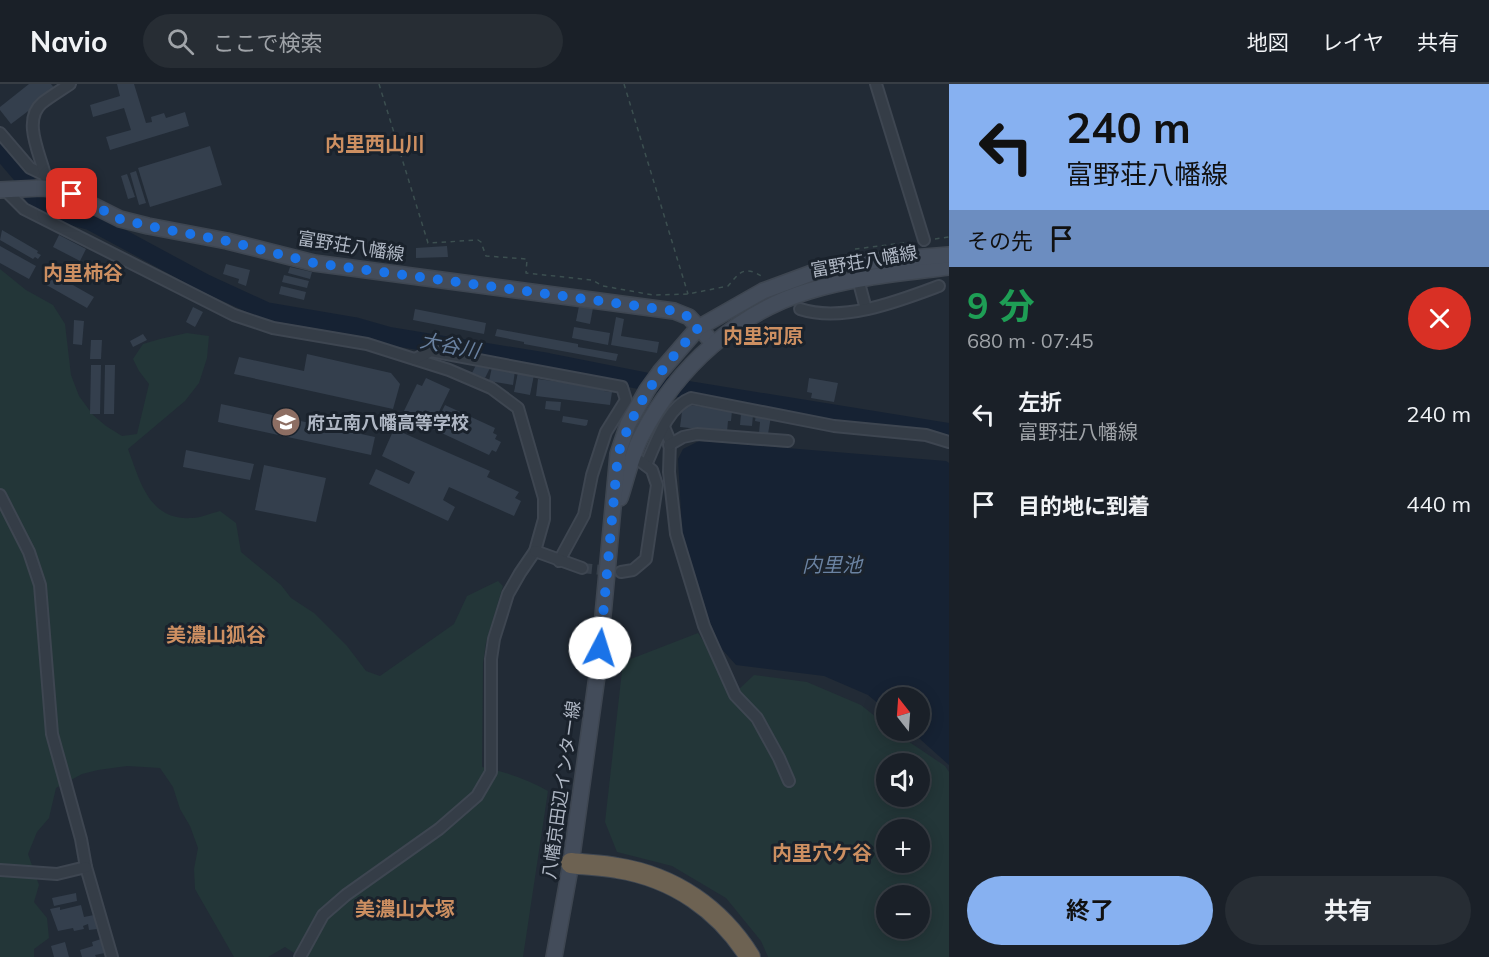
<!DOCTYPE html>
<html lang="ja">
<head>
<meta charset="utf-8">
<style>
  :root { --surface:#1a2028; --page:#272d34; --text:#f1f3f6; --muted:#9fa3a8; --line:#383e45; --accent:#87b1f1 }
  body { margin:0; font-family:Mulish,"Noto Sans JP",sans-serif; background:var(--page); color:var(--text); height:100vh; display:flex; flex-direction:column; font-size:22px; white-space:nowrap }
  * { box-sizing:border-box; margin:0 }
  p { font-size:20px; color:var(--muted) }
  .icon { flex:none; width:33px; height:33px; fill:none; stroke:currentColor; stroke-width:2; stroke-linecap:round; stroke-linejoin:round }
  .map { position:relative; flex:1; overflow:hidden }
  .panel { display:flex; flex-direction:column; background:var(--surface); width:540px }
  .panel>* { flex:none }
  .guide { background:#87b1f1; color:#111; overflow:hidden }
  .needle { width:39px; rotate:343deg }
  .controls { position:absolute; left:876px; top:603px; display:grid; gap:12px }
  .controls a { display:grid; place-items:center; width:54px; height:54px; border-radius:50%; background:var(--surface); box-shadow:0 3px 15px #0003,0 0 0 2px var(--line); font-size:30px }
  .pin { position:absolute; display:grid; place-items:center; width:51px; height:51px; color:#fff; margin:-26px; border-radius:12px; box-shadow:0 3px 9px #0006 }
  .me { position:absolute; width:66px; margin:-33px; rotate:5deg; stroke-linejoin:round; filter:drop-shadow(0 0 4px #0008) }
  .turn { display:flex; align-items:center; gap:21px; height:126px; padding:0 18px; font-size:27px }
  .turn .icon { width:78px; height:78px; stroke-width:2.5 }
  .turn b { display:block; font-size:42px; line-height:51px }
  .then { display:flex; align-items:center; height:57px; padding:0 18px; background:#0003; gap:12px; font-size:22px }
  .round { display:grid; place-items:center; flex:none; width:63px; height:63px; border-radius:32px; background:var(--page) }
  .headline { display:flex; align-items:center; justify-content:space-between; height:102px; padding:0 18px }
  h1 { font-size:36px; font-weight:700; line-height:45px; color:#1e9e55 }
  .button { display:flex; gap:12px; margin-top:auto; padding:12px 18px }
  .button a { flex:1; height:69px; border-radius:36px; background:var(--accent); color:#111; font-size:24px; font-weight:700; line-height:69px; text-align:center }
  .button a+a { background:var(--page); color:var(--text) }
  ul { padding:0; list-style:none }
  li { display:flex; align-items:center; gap:18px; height:90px; padding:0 18px }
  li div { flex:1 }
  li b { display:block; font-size:22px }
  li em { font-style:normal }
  header { display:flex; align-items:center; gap:36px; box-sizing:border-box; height:84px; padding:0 30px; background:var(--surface); border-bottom:2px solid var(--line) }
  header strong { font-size:28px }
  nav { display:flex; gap:33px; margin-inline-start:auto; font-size:21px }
  .search { width:420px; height:54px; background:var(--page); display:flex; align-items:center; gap:15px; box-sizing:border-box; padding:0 21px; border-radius:33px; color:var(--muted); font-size:22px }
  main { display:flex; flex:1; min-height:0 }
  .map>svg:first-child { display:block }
</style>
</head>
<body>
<header>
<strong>Navio</strong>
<div class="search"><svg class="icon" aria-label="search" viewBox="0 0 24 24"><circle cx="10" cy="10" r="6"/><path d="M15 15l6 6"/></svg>ここで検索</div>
<nav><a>地図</a><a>レイヤ</a><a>共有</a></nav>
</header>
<main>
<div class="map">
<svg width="949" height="873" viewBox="0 0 949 873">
  <rect width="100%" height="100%" fill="#222b36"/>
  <g fill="#233638" fill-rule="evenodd">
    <path d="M0,185L26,206L53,221L65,240L71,291L79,312L93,331L106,342L122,352L137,350L149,300L139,287L133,275L143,260L160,255L187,249L209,252L207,274L199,299L185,317L128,365C140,397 149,437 192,434C201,434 211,429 220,427L236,439L241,468L281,501L291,514L314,529L347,562L366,587L380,592L454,540L467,512L498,497L503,502L486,559L483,579L482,683C506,688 527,695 548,707L523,873H300L285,863L268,873H234L195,805L194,785L198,764L190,742L180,725L173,703L160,684L127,682L98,686L82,690L56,704L49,734L37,748L28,770L39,801L34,818L47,834L49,854L34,865V873H0Z"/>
    <path d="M698,549L737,607L754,591L807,598L861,621L886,641V646L893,647L945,682L949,688V873H768L761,857L726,814L672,782L617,768L605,738L623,578ZM886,680H920V712H886ZM886,746H920V778H886ZM886,812H920V844H886Z"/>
  </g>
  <polygon fill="#162233" points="699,357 946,377 949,379 949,681 911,647 920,646 920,614 886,614 886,626 868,611 824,592 736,581 720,563 679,461 682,444 678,375 683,365"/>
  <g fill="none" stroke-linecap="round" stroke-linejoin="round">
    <polyline stroke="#162233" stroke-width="18" points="0,66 24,94 35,115 53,127 90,137 205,199 266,227 354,242 389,252 548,278 694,307 949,348"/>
  </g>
  <g fill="#343f4d">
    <polygon points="29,0 51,0 56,6 11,40 0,26 0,23"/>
    <polygon points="117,0 134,0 146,39 152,38 151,33 164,29 166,34 185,28 189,42 110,66 106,53 131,46 124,24 93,33 90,21 120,12"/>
    <polygon points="210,62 222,101 150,123 138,84"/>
    <polygon points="136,87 146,119 139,121 130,89"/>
    <polygon points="127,90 135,113 128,115 121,92"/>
    <polygon points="2,146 38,167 37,169 41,171 38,175 35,173 33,175 0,156"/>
    <polygon points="59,151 86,165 80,177 53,163"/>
    <polygon points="0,162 36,182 29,195 0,179"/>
    <polygon points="447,162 448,173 416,174 416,164"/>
    <polygon points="226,180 250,186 246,202 238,199 239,195 223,190"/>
    <polygon points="290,183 312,188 310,195 288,189"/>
    <polygon points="50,188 94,213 87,224 43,199"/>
    <polygon points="284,191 309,197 307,204 282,198"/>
    <polygon points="281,202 306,208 304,216 279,210"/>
    <polygon points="579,222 593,224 590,240 576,237"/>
    <polygon points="193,223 203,228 195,243 186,238"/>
    <polygon points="415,225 486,239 484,250 413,236"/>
    <polygon points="616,233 624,235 621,252 659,258 657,269 611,261"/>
    <polygon points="74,236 84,237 82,261 73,260"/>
    <polygon points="574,243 610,249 608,261 572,254"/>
    <polygon points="497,245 578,260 578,263 618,270 616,277 524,260 524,258 495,252"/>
    <polygon points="143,250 147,256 133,263 130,257"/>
    <polygon points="91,256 102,256 101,275 90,275"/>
    <polygon points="307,270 391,289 400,300 393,325 234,290 239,273 304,287"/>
    <polygon points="477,279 490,284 485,294 472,289"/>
    <polygon points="91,281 101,281 100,330 90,330"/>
    <polygon points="105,281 115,281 114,330 104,330"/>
    <polygon points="492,283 515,287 513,301 489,297"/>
    <polygon points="518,288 534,291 530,311 514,308"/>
    <polygon points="426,294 450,305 432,342 403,329 417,300 422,302"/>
    <polygon points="809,294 838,299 834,318 811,314 812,309 807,308"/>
    <polygon points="538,295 575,300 575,297 577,298 577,300 604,304 604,307 612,308 610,321 536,312"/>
    <polygon points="546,317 561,318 560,327 545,325"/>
    <polygon points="221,320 375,353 371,371 218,338"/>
    <polygon points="683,320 732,327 731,337 728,337 727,348 680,343"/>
    <polygon points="445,321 495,344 493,349 497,351 495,355 501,358 496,368 492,366 489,371 433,345"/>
    <polygon points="741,329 753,331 752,342 740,341"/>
    <polygon points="756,330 771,332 768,350 759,349 760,338 755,337"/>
    <polygon points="563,332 588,336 587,341 585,342 562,338"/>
    <polygon points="394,345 490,387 487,393 519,408 515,414 521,417 514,432 449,403 443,416 455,423 448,437 369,400 376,385 409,400 415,388 382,372"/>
    <polygon points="186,366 254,380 250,396 183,383"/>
    <polygon points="264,381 326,394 316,438 255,426"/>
    <polygon points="76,809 77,817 54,822 52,814"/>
    <polygon points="81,821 84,833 94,831 97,845 89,846 88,840 83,842 84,845 74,847 73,844 58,847 50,825 60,823 60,826"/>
    <polygon points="101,855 105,869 95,871 96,873 82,873 80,866 93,862 92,858"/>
    <polygon points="65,858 69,873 54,873 51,862"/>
  </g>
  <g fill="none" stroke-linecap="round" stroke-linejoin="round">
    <polyline stroke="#37404b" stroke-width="10" stroke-dasharray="10 5" stroke-linecap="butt" points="582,484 621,488"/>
    <g stroke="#3e4651" stroke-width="14">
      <g id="minor">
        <polyline points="876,0 924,156"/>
        <polyline points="0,49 30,84 45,91 46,94"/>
        <path d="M45,91C40,70 22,36 42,19C51,12 61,6 70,0"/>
        <polyline points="5,106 24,125 234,231 273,244 367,260 449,286 491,304 518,324 544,414 544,435 535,467 520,489 508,510 494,555 491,575 491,688 477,712 439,745 346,811 323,831 300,873"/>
        <polyline points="858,195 866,225"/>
        <path d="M800,225C843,239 899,217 939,202"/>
        <polyline points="415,275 431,267 622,303 626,316 606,348 592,391 584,431 559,477"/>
        <polyline points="664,343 670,357 669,388 676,450 704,542 735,611 757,634 779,674 789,697"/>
        <polyline points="669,361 683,353 697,350 788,357"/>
        <path d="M646,381C656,359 667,323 691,314L834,342L926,351L949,358"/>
        <polyline points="0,411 29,468 40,501 52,650 81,755 86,783 112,873"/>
        <polyline points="535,467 582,484"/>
        <polyline points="621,488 633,486 646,475 657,401 652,386 640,377"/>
        <polyline points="0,786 57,790 86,783"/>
      </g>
    </g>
    <g stroke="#3e4651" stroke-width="18">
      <g id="secondary">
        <polyline points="0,106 42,104 62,106 120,135 148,142 227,157 314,179 674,227 689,233 714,260"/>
        <path d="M620,414C627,393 632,368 643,349C677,284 738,228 809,207C855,193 902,189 949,183"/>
        <polyline points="554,873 571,779 598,585 618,370 628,340 647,306 660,288 698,244 763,207 820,186 851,179 949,171"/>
      </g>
    </g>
    <g stroke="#3f4752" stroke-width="22">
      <path id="motorway" d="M571,779C586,781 602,781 617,784C674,793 720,825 750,873"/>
    </g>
    <g stroke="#3c4f50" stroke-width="1.5" stroke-dasharray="4.5 4.5" stroke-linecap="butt">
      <path d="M379,0L428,159L478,156L481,158L486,172L527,175L526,189L592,196L603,202L653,211L688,210L728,202C740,188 744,181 763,193"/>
      <polyline points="624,0 688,210"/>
      <polyline points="59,131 64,123"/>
      <polyline points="935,155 949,153"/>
      <polyline points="855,165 912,158"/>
    </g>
    <use href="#minor" stroke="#353d47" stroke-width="10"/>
    <use href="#secondary" stroke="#434c5a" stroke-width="15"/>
    <use href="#motorway" stroke="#6d6252" stroke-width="20"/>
  </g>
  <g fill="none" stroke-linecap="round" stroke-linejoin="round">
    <path stroke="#1a73e8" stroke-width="10" stroke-dasharray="0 18" d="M72,110L120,135L148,142L227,157L314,179L675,227L689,233L698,244C661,285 636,317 618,370L600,564"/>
  </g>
  <defs>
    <g id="school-disc" transform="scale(1.5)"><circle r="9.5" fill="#8d6e63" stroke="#1a222c"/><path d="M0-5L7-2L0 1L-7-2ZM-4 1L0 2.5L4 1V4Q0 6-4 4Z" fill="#fff"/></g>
  </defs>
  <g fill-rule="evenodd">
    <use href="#school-disc" x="286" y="338"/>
  </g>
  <g text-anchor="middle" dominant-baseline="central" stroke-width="6" stroke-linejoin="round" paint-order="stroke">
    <g font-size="18" fill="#afb7c4" stroke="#1a222c">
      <text transform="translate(351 162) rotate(9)">富野荘八幡線</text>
      <text transform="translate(864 177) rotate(-10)">富野荘八幡線</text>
      <text transform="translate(561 706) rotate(-82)">八幡京田辺インター線</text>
    </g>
    <g font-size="18" font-weight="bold" fill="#afb7c4" stroke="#1a222c" text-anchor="start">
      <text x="307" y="338">府立南八幡高等学校</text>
    </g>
    <g font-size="20" font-weight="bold" fill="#cd8f61" stroke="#1a222c">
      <text x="375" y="59">内里西山川</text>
      <text x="83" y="188">内里柿谷</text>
      <text x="763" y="251">内里河原</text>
      <text x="216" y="550">美濃山狐谷</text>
      <text x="822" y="768">内里穴ケ谷</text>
      <text x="405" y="824">美濃山大塚</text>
    </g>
    <g font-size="20" font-style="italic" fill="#6a82a1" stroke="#1a222c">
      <text transform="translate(450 261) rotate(11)">大谷川</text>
      <text x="832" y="480">内里池</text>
    </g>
  </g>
</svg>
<div class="controls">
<a><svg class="needle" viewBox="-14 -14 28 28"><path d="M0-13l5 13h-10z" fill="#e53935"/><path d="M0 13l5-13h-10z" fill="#9fa3a8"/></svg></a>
<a><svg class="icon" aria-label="sound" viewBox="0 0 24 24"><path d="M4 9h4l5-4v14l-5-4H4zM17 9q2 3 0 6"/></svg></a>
<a>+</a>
<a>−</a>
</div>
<div class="pin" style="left:72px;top:110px;background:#d93025"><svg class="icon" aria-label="arrive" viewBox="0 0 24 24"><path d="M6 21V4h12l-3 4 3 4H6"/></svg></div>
<svg class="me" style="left:600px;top:564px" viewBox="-20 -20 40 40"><circle r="19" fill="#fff"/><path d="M0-13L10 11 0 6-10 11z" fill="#1a73e8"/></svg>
</div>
<section class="panel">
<div class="guide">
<div class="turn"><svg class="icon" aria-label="left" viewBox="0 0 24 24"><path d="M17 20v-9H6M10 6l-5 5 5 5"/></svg><div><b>240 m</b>富野荘八幡線</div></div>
<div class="then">その先<svg class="icon" aria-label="arrive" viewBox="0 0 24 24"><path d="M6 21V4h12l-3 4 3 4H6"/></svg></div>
</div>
<div class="headline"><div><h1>9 分</h1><p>680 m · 07:45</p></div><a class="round" style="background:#d93025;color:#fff"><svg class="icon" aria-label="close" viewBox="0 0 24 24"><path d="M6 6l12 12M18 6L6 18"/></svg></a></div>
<ul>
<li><svg class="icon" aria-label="left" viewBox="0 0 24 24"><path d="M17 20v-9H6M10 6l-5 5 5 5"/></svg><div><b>左折</b><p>富野荘八幡線</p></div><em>240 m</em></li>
<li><svg class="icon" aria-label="arrive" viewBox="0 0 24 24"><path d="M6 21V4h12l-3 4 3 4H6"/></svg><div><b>目的地に到着</b></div><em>440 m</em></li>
</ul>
<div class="button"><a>終了</a><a>共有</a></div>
</section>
</main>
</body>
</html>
